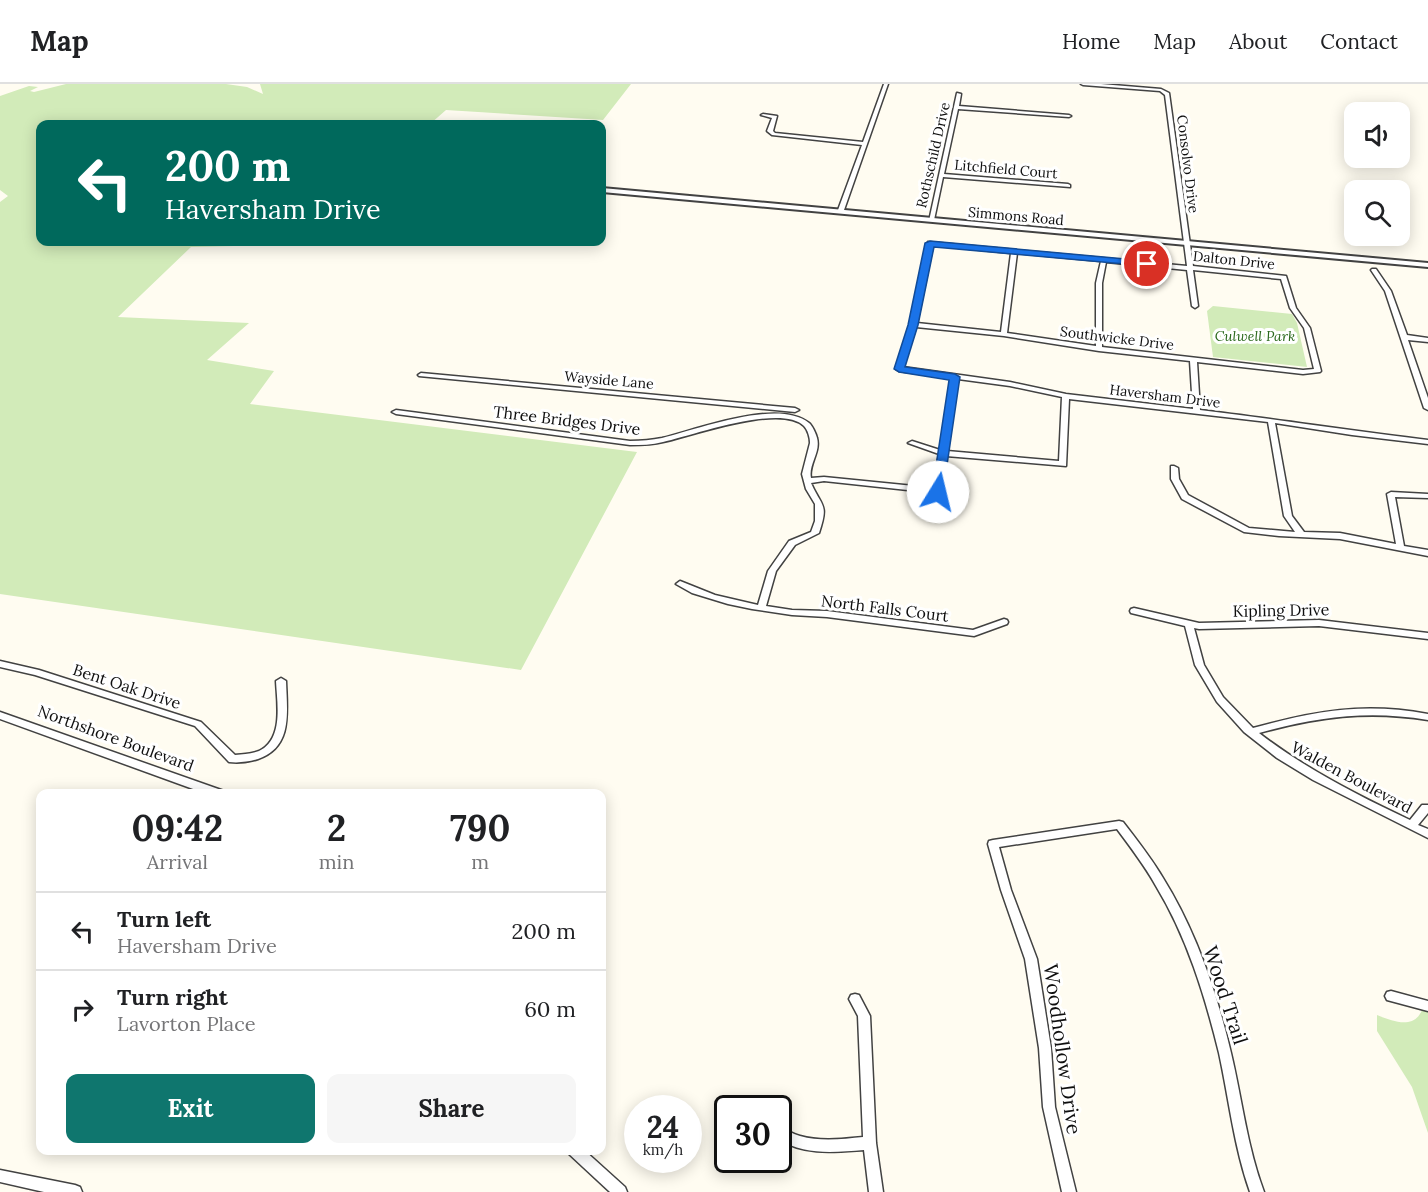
<!DOCTYPE html>
<html lang="en">
<head>
<meta charset="utf-8">
<style>
  :root { --surface:#fff; --page:#f6f6f6; --text:#202124; --muted:#757577; --line:#e0e0e0; --accent:#0f766e }
  body { margin:0; font-family:Lora,serif; background:var(--page); color:var(--text); height:100vh; display:flex; flex-direction:column; font-size:22px; white-space:nowrap }
  * { box-sizing:border-box; margin:0 }
  p { font-size:20px; color:var(--muted) }
  .icon { flex:none; width:33px; height:33px; fill:none; stroke:currentColor; stroke-width:2; stroke-linecap:round; stroke-linejoin:round }
  .map { position:relative; flex:1; overflow:hidden }
  .side { position:absolute; left:36px; top:705px; width:570px; height:366px; display:flex; flex-direction:column; background:var(--surface); border-radius:12px; box-shadow:0 3px 15px #0003 }
  .side>* { flex:none }
  .guide { position:absolute; left:36px; top:36px; width:570px; height:126px; border-radius:12px; box-shadow:0 3px 15px #0003; background:#00695c; color:#fff; overflow:hidden }
  .buttons { position:absolute; left:1344px; top:18px; display:grid; gap:12px }
  .buttons a { display:grid; place-items:center; width:66px; height:66px; border-radius:12px; background:var(--surface); box-shadow:0 3px 15px #0003; font-size:30px }
  .speed { position:absolute; left:624px; top:1011px; display:flex; gap:12px; font-size:30px; font-weight:700; text-align:center }
  .speed>* { display:grid; place-content:center; width:78px; height:78px; border-radius:50%; background:var(--surface); box-shadow:0 3px 15px #0003; line-height:1 }
  .speed small { font-size:15px; font-weight:400 }
  .speed .limit { border:3px solid #111; border-radius:9px; background:#fff; color:#111 }
  .pin { position:absolute; display:grid; place-items:center; width:51px; height:51px; color:#fff; margin:-26px; border:3px solid #fff; border-radius:50%; box-shadow:0 2px 6px #0007 }
  .me { position:absolute; width:66px; margin:-33px; rotate:9deg; stroke-linejoin:round; filter:drop-shadow(0 0 4px #0008) }
  .turn { display:flex; align-items:center; gap:21px; height:126px; padding:0 30px; font-size:27px }
  .turn .icon { width:78px; height:78px; stroke-width:2.5 }
  .turn b { display:block; font-size:42px; line-height:51px }
  .eta { display:flex; justify-content:space-evenly; align-items:center; height:102px; text-align:center }
  .eta b { font-size:36px; font-weight:800; line-height:42px }
  .primary-button { display:flex; gap:12px; margin-top:auto; padding:12px 30px }
  .primary-button a { flex:1; height:69px; border-radius:12px; background:var(--accent); color:#fff; font-size:24px; font-weight:800; line-height:69px; text-align:center }
  .primary-button a+a { background:var(--page); color:var(--text) }
  ul { padding:0; list-style:none }
  li { display:flex; align-items:center; gap:18px; height:78px; padding:0 30px; border-top:2px solid var(--line) }
  li div { flex:1 }
  li b { display:block; font-size:22px }
  li em { font-style:normal }
  header { display:flex; align-items:center; gap:36px; box-sizing:border-box; height:84px; padding:0 30px; background:var(--surface); border-bottom:2px solid var(--line) }
  header strong { font-size:28px }
  nav { display:flex; gap:33px; margin-inline-start:auto; font-size:21px }
  .map>svg:first-child { display:block }
</style>
</head>
<body>
<header>
<strong>Map</strong>
<nav><a>Home</a><a>Map</a><a>About</a><a>Contact</a></nav>
</header>
<div class="map">
<svg width="1428" height="1108" viewBox="0 0 1428 1108">
  <rect width="100%" height="100%" fill="#fffcf1"/>
  <g fill="#d2ebb9">
    <polygon points="66,0 226,0 247,3 263,10 260,0 631,0 603,36 446,26 430,40 40,40 40,158 282,158 279,161 191,163 118,233 249,239 207,276 274,287 250,320 637,368 521,586 0,510 0,118 8,112 0,106 0,12 29,2 38,3 30,7 34,8"/>
    <polygon points="1213,222 1292,230 1297,239 1307,283 1213,273 1207,227"/>
    <path d="M1422,926L1428,927V1049L1412,1003L1377,947V931C1392,937 1414,946 1422,926Z"/>
  </g>
  <g fill="none" stroke-linecap="round" stroke-linejoin="round">
    <g stroke="#424242" stroke-width="3">
      <g id="minor">
        <polygon points="884,0 888,0 844,126 839,127 838,126 862,61 772,51 767,47 772,34 761,31 763,30 777,32 773,47 775,49 863,58"/>
        <path d="M1081,0H1101L1161,5L1169,9L1193,182L1286,192L1296,224L1310,244L1321,287L1320,288L1303,290L1197,278L1200,326C1276,335 1352,347 1428,356V360L1352,351L1275,339L1292,432L1304,448L1340,449L1396,460L1387,410L1391,408L1428,410V414L1395,413L1404,462L1428,466V472L1340,455L1279,452L1244,448L1182,415L1171,395V382H1174L1178,384L1179,395L1188,411L1249,444L1295,448L1284,432L1268,338L1069,315L1066,382L946,372L941,405L957,407L958,409L957,411H954L824,397L811,399C822,424 829,419 819,449L795,461L776,487L766,522L792,526L827,527L973,546L1004,535L1007,536L1008,538L1007,540L974,552L827,533L792,531L752,525L728,520L692,509L676,500L680,497L715,511L758,521L768,487L789,457L811,448L815,437V420L806,405L802,390L810,359C810,354 808,346 804,342C781,319 691,352 663,358C652,361 641,361 630,361L396,330L392,328L396,326L630,357C641,357 652,356 662,354C696,346 778,314 809,339C812,341 816,350 817,354C821,368 808,381 811,394L824,393L934,404L939,370L908,359L912,357L940,366L951,294L899,287L896,285L910,241L928,158L1187,182L1165,11L1160,7L1083,1ZM933,161L1011,169L1001,248L917,239ZM1017,169L1101,177L1096,199V262L1007,249ZM1106,178L1187,186L1192,222L1195,224L1198,222L1193,186L1281,195L1290,224L1304,244L1314,285L1303,286L1102,263V199ZM916,243L1004,252L1099,267L1190,277L1193,325L1066,310L1010,298L903,283ZM958,295L1010,302L1062,313L1059,377L947,367Z"/>
        <polygon points="957,9 961,10 959,22 1069,31 1071,32 1069,33 958,25 944,90 1068,100 1070,101 1070,103 943,93 934,136 929,137"/>
        <polygon points="1372,185 1376,185 1391,207 1407,251 1428,254 1428,258 1408,256 1428,314 1428,326 1424,324 1385,207 1371,186"/>
        <polygon points="421,289 795,324 799,326 795,328 419,292 418,291"/>
        <path d="M1134,524L1199,539L1319,536L1428,549V555L1319,542L1199,545L1194,544L1204,581L1223,613L1253,644C1314,627 1364,618 1428,630V636C1367,626 1318,633 1259,649C1306,685 1357,711 1410,736L1422,721H1428V729L1418,741L1428,745V754L1313,696L1277,674L1244,648L1217,618L1195,581L1185,542L1131,529L1130,527L1131,525Z"/>
        <path d="M0,577L39,586L201,638L235,671C243,670 251,670 259,667C284,655 277,619 276,597L281,594L286,597C287,628 293,663 258,675C249,678 238,679 229,678L195,642L35,591L0,583Z"/>
        <polygon points="0,628 224,707 225,710 207,710 0,635"/>
        <path d="M1119,737L1123,738C1137,756 1151,774 1163,794C1196,847 1217,909 1231,969C1242,1015 1247,1063 1264,1108H1250C1234,1063 1229,1015 1219,969C1205,912 1187,853 1156,802C1145,782 1131,764 1117,745L999,763L1011,806L1037,875L1051,964L1055,1023L1076,1108H1062L1043,1023L1039,964L1025,875L1001,806L988,760L989,757L993,756Z"/>
        <polygon points="1391,907 1428,917 1428,927 1387,916 1385,912 1387,908"/>
        <path d="M855,910L859,911L870,932L876,1059L883,1108H869L864,1066C835,1068 805,1072 778,1055V1042C786,1045 792,1050 800,1052C821,1058 843,1055 863,1053L858,932L849,915L851,911Z"/>
        <polygon points="568,1066 584,1066 625,1103 627,1108 610,1108 569,1070"/>
        <polygon points="0,1086 75,1101 80,1103 82,1108 44,1108 0,1098"/>
      </g>
    </g>
    <g stroke="#424242" stroke-width="4">
      <polygon id="tertiary" points="602,104 1428,179 1428,183 602,108"/>
    </g>
    <use href="#minor" fill="#fff" fill-rule="evenodd"/>
    <use href="#tertiary" fill="#fff" fill-rule="evenodd"/>
  </g>
  <polygon fill="#1a73e8" stroke="#114b97" stroke-width="1.5" points="930,157 1147,177 1151,180 1147,182 934,163 918,241 905,283 955,290 960,293 943,408 938,411 932,408 949,296 899,288 894,285 908,241 925,159"/>
  <g text-anchor="middle" dominant-baseline="central" stroke-width="6" stroke-linejoin="round" paint-order="stroke">
    <g font-size="14" fill="#0f0f0f" stroke="#fff">
      <text transform="translate(933 71) rotate(-77)">Rothschild Drive</text>
      <text transform="translate(1188 80) rotate(83)">Consolvo Drive</text>
      <text transform="translate(1006 85) rotate(5)">Litchfield Court</text>
      <text transform="translate(1016 132) rotate(5)">Simmons Road</text>
      <text transform="translate(1234 176) rotate(6)">Dalton Drive</text>
      <text transform="translate(1117 254) rotate(7)">Southwicke Drive</text>
      <text transform="translate(609 296) rotate(5)">Wayside Lane</text>
      <text transform="translate(1165 312) rotate(7)">Haversham Drive</text>
    </g>
    <g font-size="14" font-style="italic" fill="#2b691d" stroke="#fff">
      <text x="1255" y="252">Culwell Park</text>
    </g>
    <g font-size="16" fill="#0f0f0f" stroke="#fff">
      <text transform="translate(567 336) rotate(7)">Three Bridges Drive</text>
      <text transform="translate(885 524) rotate(7)">North Falls Court</text>
      <text transform="translate(1281 526) rotate(-1)">Kipling Drive</text>
      <text transform="translate(127 602) rotate(18)">Bent Oak Drive</text>
      <text transform="translate(116 654) rotate(20)">Northshore Boulevard</text>
      <text transform="translate(1352 693) rotate(28)">Walden Boulevard</text>
    </g>
    <g font-size="20" fill="#0f0f0f" stroke="#fff">
      <text transform="translate(1226 911) rotate(72)">Wood Trail</text>
      <text transform="translate(1063 965) rotate(82)">Woodhollow Drive</text>
    </g>
  </g>
</svg>
<div class="buttons">
<a><svg class="icon" aria-label="sound" viewBox="0 0 24 24"><path d="M4 9h4l5-4v14l-5-4H4zM17 9q2 3 0 6"/></svg></a>
<a><svg class="icon" aria-label="search" viewBox="0 0 24 24"><circle cx="10" cy="10" r="6"/><path d="M15 15l6 6"/></svg></a>
</div>
<div class="speed"><div>24<small>km/h</small></div><div class="limit">30</div></div>
<div class="pin" style="left:1147px;top:180px;background:#d93025"><svg class="icon" aria-label="arrive" viewBox="0 0 24 24"><path d="M6 21V4h12l-3 4 3 4H6"/></svg></div>
<svg class="me" style="left:938px;top:408px" viewBox="-20 -20 40 40"><circle r="19" fill="#fff"/><path d="M0-13L10 11 0 6-10 11z" fill="#1a73e8"/></svg>
<div class="guide">
<div class="turn"><svg class="icon" aria-label="left" viewBox="0 0 24 24"><path d="M17 20v-9H6M10 6l-5 5 5 5"/></svg><div><b>200 m</b>Haversham Drive</div></div>
</div>
<section class="side">
<div class="eta">
<div><b>09:42</b><p>Arrival</p></div>
<div><b>2</b><p>min</p></div>
<div><b>790</b><p>m</p></div>
</div>
<ul>
<li><svg class="icon" aria-label="left" viewBox="0 0 24 24"><path d="M17 20v-9H6M10 6l-5 5 5 5"/></svg><div><b>Turn left</b><p>Haversham Drive</p></div><em>200 m</em></li>
<li><svg class="icon" aria-label="right" viewBox="0 0 24 24"><path d="M7 20v-9h11M14 6l5 5-5 5"/></svg><div><b>Turn right</b><p>Lavorton Place</p></div><em>60 m</em></li>
</ul>
<div class="primary-button"><a>Exit</a><a>Share</a></div>
</section>
</div>
</body>
</html>
